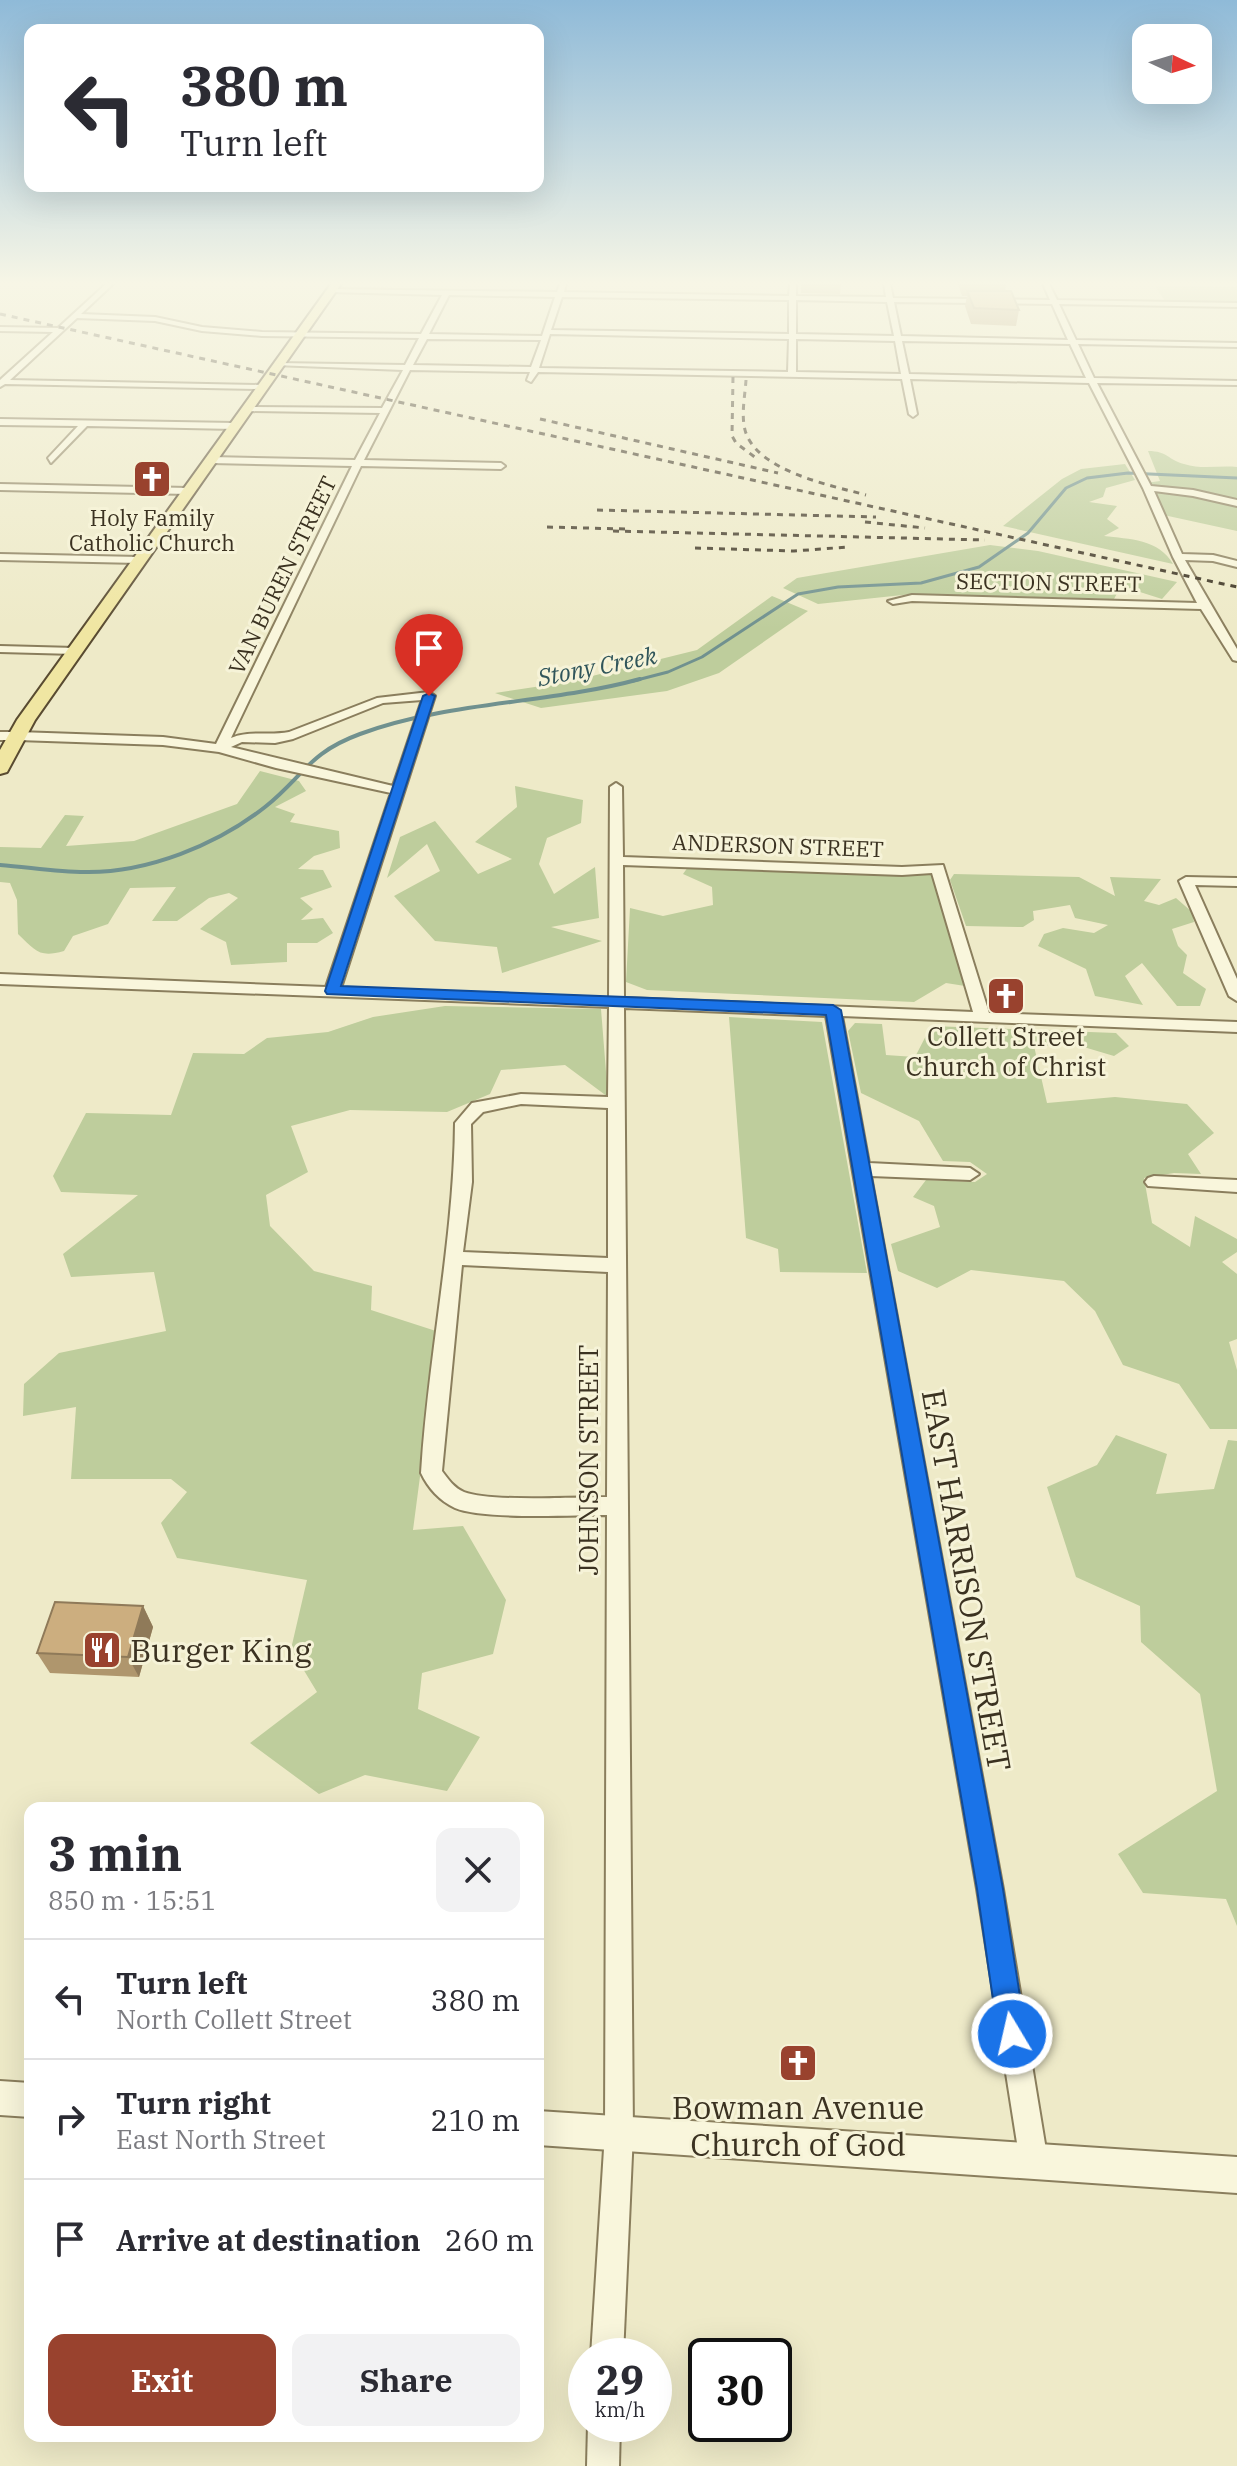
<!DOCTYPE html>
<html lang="en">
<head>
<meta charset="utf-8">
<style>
  :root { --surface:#fff; --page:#f2f2f3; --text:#2b2b33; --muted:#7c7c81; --line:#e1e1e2; --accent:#99422e }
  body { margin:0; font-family:"IBM Plex Serif",serif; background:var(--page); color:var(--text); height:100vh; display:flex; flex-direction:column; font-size:30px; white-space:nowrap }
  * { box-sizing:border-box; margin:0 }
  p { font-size:26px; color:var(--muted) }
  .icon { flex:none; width:44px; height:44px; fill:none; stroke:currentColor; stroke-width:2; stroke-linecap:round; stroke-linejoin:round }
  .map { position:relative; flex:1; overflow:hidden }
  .panel { position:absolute; left:24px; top:1802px; width:520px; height:640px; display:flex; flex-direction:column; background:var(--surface); border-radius:16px; box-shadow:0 8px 32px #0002 }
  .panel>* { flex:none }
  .hud { position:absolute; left:24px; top:24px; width:520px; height:168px; border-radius:16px; box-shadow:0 8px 32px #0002; background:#fff; color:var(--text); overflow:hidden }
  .needle { width:52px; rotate:94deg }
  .controls { position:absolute; left:1132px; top:24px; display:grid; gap:16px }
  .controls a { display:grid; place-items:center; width:80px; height:80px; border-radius:16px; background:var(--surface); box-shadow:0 8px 32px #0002; font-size:40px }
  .speed { position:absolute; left:568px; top:2338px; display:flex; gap:16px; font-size:40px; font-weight:700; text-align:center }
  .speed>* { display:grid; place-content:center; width:104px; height:104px; border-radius:50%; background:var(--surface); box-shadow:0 8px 32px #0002; line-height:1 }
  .speed small { font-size:20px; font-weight:400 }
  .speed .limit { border:4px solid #111; border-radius:12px; background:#fff; color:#111 }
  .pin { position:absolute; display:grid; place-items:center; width:68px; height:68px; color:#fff; margin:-82px -34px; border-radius:50% 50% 50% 0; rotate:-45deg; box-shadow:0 0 8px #0007 }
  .pin .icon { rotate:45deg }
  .me { position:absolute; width:88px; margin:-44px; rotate:351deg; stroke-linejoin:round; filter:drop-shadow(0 0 6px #0008) }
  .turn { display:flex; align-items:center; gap:28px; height:168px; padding:0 24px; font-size:36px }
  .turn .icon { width:104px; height:104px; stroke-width:2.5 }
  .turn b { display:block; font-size:56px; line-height:68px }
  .round { display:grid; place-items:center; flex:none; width:84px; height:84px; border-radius:16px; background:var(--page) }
  .overview { display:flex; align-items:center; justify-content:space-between; height:136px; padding:0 24px }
  h1 { font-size:48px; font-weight:700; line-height:60px }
  .primary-button { display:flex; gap:16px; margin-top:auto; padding:16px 24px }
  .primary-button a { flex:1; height:92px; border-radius:16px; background:var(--accent); color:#fff; font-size:32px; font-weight:700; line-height:92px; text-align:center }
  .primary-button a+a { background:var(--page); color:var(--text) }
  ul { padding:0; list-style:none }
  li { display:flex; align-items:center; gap:24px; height:120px; padding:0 24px; border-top:2px solid var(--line) }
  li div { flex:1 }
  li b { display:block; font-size:30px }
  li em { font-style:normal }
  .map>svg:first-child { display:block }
</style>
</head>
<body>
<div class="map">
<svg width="1237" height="2466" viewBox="0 0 1237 2466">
  <rect width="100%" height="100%" fill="#eeeac8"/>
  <g fill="#becd9c">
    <polygon points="1155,286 1237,287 1237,303 1165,301"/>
    <path d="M1148,451C1168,451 1168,460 1184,464C1203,470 1219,465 1237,467V531L1159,514L1146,483L1160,481Z"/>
    <path d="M1125,464L1135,480L1106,488L1103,497L1089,502L1117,506L1107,519L1119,528L1104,536C1129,539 1159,539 1173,564L1003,526L1062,479L1081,469Z"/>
    <polygon points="990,545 1038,551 1177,582 1162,599 1121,586 1114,599 912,594 818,604 783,588 797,578"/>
    <polygon points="772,596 808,611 719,673 667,691 541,708 495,693 568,682 697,650"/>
    <path d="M260,771L299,781L306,791L275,807L295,814L290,822L339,831L340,848L314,856L298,869L323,870L332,887L300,898L313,909L301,920L323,918L333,933L317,943H287V962L231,965L226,942L200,929L238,898L229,893L209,898L177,921H152L176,887L130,888L108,924L73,936L64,951C39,958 36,951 18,934L17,900L10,883L0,882V847L41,848L65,815L84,816L66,846L134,841L237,804Z"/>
    <polygon points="515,786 583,800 581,823 547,838 539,864 554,894 595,867 599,918 551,927 602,941 502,973 497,947 435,941 394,896 440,871 427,844 387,878 400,837 435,821 478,874 512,859 475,842 517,807"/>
    <polygon points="688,867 932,875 965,986 946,983 914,1002 647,990 626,982 630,908 663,916 713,905 712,887 683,874"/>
    <polygon points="954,874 1079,877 1115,896 1110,877 1161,879 1144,901 1159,905 1176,898 1192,912 1194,922 1172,929 1178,946 1187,955 1183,973 1206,989 1200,1006 1177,1006 1142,963 1125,976 1143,1005 1095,996 1086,969 1038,946 1044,934 1063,928 1094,933 1108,925 1075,918 1070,905 1033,911 1034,920 1023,927 966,926 950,880"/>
    <polygon points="445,1006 601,1009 608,1097 565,1065 501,1070 490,1094 447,1112 350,1110 291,1126 308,1172 266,1195 270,1226 314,1271 372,1286 371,1310 439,1332 413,1530 463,1526 506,1600 493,1654 422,1673 418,1709 480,1737 447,1791 365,1775 319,1794 250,1743 317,1692 291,1649 307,1580 177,1558 161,1523 187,1492 171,1479 71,1479 76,1407 23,1416 24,1384 59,1353 166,1331 154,1272 71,1277 63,1254 138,1195 61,1192 53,1176 86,1113 171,1115 193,1053 244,1054 267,1038 328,1032 373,1017"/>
    <polygon points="729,1017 822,1022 867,1273 780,1272 778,1249 746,1238"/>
    <polygon points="855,1023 882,1024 886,1055 915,1057 931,1026 1116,1033 1129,1046 1114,1056 1077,1045 1034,1046 1047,1103 1115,1097 1187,1104 1214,1133 1188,1154 1201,1174 1174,1173 1144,1178 1152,1223 1190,1247 1195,1216 1237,1239 1237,1252 1222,1262 1237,1274 1237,1339 1229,1342 1237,1370 1237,1429 1210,1429 1179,1384 1123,1365 1095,1311 1064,1281 971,1270 937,1288 898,1271 891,1244 940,1227 934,1206 913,1197 926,1180 975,1182 987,1174 970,1162 943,1161 919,1121 861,1093 848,1031"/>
    <polygon points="1116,1435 1167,1454 1156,1494 1214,1489 1228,1440 1237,1441 1237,1926 1226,1899 1143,1893 1118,1854 1217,1791 1200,1694 1141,1642 1140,1606 1076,1577 1047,1487 1097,1465"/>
  </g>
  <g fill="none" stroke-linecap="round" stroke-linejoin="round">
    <polyline stroke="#70918f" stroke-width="3" points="633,681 668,672 702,657 798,594 838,587 921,583 979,567 1028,533 1066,488 1087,478 1128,473 1237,478"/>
    <path stroke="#70918f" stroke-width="4" d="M0,865C28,867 56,872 85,872C147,873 217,845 265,807C304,776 308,753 360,734C450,701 549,704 640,679"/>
    <g stroke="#8a7e5d" stroke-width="4">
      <g id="minor">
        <path d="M106,284H113L81,314L155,317L202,327L262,332L421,334L442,295L329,292L331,289L557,292L560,284H566L564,292L789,296L790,284H796V296L886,297L884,284H890L893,298L1050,300L1043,284H1049L1057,300L1237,303V307L1059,304L1076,340L1237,343V347L1078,344L1094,378L1237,381V385L1097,383L1151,486L1193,490L1237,500V506L1193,496L1154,491L1182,554L1213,555L1237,561V567L1213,561L1185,560L1237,649V661L1233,660L1201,609L912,601L893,604L888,601L912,595L1197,603L1173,557L1143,488L1089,383L910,379L917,414L913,417L909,414L902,379L538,372L531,382L527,380L530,372L410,370L364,460L501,463L505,466L501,469L361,466L231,738C249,730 270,736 289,732L377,698L429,692L435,696L341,988L609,998L610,787L616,783L622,787L623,857L902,867L943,865L989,1013L1237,1022V1032L842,1016L869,1163L970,1168L979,1174L970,1180L871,1176L1003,1889L1048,2162L1044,2172L1034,2176L1024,2172L1020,2162L977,1889L826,1016L624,1008L633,2133L623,2356H591L605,2133L607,1515C573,1515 483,1520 455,1508C440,1501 428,1488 421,1473C428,1356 454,1240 455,1123L472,1103L521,1094L608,1097L609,1007L0,984V974L326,987L391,793L276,768L219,752L163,745L18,740L12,736L18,732L163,737L216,744L352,466L211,463L207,460L211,457L355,460L380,413L247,411L243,409L247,407L382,408L403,370L274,365L278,363L405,365L419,338L262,336L202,331L155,321L77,318L10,380L262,385L266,387L262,389L5,384L0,387V380L53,332L0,331V327L58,328ZM449,295L555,297L542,336L429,334ZM562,297L789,300V334L551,330ZM796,300L887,302L894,336L796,334ZM894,302L1052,304L1068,340L901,336ZM550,334L789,339L788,372L539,368ZM427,339L541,340L531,367L413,365ZM796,339L895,341L901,374L796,372ZM902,341L1070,344L1086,378L909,374ZM422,700L393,786L231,747L242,742L275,743L293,739L383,703ZM623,865L902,875L932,873L973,1012L624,998ZM521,1104L608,1108V1258L463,1252L472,1182L471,1124L483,1112ZM462,1265L608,1272L607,1497C576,1497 489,1502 464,1492C454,1488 448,1479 442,1471Z"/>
        <polygon points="0,419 235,423 239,426 235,429 87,426 51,463 48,458 78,426 0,425"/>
        <polygon points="0,484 188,488 193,491 188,494 0,490"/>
        <polygon points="0,554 139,557 144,560 139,563 0,560"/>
        <polygon points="0,646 75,648 81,651 75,654 0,652"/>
        <polygon points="1186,877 1237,878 1237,886 1195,885 1237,979 1237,1001 1229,996 1179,881"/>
        <polygon points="1154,1176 1237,1180 1237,1192 1148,1186 1145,1182 1148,1178"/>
        <polygon points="588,2424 620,2424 619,2466 587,2466"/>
      </g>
    </g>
    <g stroke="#8a7e5d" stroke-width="4">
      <g id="tertiary">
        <polygon points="0,732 18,732 25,736 18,740 0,740"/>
        <polygon points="0,2081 30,2083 30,2117 0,2115"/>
        <polygon points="538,2111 1237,2157 1237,2193 538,2145"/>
      </g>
    </g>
    <g stroke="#594b31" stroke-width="4">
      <polygon id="primary" points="331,284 341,284 35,720 7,772 0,774 0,750 17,720"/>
    </g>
    <use href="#minor" fill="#f9f6dc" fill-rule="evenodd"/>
    <use href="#tertiary" fill="#f9f6dc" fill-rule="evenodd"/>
    <use href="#primary" fill="#f0e6a2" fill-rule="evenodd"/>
    <g stroke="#3b3221" stroke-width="3" stroke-dasharray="6 6" stroke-linecap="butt">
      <polyline points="0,314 1237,587"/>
      <polyline points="733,377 732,436 736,443 756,458"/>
      <path d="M746,380C745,396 741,414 745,430C756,471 830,485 866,495"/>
      <polyline points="540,419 778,473"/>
      <polyline points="597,510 876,517"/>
      <polyline points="865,522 925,528"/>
      <polyline points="547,527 625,529"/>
      <polyline points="613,531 985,540"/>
      <polyline points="695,548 794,551 848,547"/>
    </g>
  </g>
  <g fill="#af966d">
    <polygon points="801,284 841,284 840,294 801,293"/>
    <polygon points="958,284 1006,284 1005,291 1019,310 1016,326 971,324 965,306 967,296 962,296"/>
    <polygon points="143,1606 153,1627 139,1677 50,1673 37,1653"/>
  </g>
  <polygon fill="#8f7a59" points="143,1606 153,1627 139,1677 128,1657"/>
  <g fill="#ccae7f" stroke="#8f7a59" stroke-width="2">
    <polygon points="967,291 1011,291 1019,310 974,308"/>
    <polygon points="55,1602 143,1606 128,1657 37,1653"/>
  </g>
  <linearGradient id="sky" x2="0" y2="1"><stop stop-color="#8fbad8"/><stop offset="0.45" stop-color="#f7f6e6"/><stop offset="1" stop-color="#f7f6e6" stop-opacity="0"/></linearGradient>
  <rect width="1237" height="629" fill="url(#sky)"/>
  <polygon fill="#1a73e8" stroke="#114b97" stroke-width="2" points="429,693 435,696 341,986 833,1005 841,1010 1003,1889 1026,2034 1022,2043 1012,2047 1002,2043 998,2034 977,1889 826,1015 327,994 325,991 423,696"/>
  <defs>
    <g id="church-square" transform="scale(2)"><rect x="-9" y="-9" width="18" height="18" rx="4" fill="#99422e" stroke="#f6f3d8"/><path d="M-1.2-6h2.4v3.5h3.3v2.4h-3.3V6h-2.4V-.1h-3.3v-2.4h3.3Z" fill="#fff"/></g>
    <g id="restaurant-square" transform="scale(2)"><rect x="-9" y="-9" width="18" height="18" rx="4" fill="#99422e" stroke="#f6f3d8"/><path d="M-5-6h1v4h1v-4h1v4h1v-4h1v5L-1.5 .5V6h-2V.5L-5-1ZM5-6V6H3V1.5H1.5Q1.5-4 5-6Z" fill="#fff"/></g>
  </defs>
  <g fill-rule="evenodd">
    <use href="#church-square" x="152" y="479"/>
    <use href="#church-square" x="1006" y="996"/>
    <use href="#restaurant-square" x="102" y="1650"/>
    <use href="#church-square" x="798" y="2063"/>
  </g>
  <g text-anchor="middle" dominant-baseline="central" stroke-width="6" stroke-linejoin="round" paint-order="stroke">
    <g font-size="22" fill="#3b3221" stroke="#f6f3d8">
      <text x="152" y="517">Holy Family<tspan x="152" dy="25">Catholic Church</tspan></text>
    </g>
    <g font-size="22" fill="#3b3221" stroke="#f6f3d8">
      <text transform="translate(282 575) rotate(-64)">VAN BUREN STREET</text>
      <text transform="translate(1049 582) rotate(1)">SECTION STREET</text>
      <text transform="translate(778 845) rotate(2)">ANDERSON STREET</text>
    </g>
    <g font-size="24" font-style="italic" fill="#30555a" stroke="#f6f3d8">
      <text transform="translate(597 666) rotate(-11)">Stony Creek</text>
    </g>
    <g font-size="26" fill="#3b3221" stroke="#f6f3d8">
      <text x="1006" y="1036">Collett Street<tspan x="1006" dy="30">Church of Christ</tspan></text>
    </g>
    <g font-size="26" fill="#3b3221" stroke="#f6f3d8">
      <text transform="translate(588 1460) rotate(-90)">JOHNSON STREET</text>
    </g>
    <g font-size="32" fill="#3b3221" stroke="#f6f3d8">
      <text transform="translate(967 1580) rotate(80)">EAST HARRISON STREET</text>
    </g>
    <g font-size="32" fill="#3b3221" stroke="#f6f3d8" text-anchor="start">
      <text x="130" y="1650">Burger King</text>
      <text x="798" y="2107" text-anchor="middle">Bowman Avenue<tspan x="798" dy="37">Church of God</tspan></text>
    </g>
  </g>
</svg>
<div class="controls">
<a><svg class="needle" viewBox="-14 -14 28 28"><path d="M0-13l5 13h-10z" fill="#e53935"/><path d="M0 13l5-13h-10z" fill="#7c7c81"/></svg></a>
</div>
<div class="speed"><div>29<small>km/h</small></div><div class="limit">30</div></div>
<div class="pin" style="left:429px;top:696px;background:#d93025"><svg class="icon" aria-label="arrive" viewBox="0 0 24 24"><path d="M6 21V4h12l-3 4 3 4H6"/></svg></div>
<svg class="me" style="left:1012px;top:2034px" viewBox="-20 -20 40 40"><circle r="17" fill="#1a73e8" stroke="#fff" stroke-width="3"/><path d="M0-11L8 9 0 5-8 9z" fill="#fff"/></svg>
<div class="hud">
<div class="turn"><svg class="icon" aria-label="left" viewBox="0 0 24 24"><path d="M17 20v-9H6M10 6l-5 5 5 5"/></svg><div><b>380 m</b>Turn left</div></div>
</div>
<section class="panel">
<div class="overview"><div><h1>3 min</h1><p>850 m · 15:51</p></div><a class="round"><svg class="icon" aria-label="close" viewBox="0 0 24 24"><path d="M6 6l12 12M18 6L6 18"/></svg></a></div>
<ul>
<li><svg class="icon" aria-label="left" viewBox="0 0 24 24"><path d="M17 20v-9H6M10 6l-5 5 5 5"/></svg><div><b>Turn left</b><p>North Collett Street</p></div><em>380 m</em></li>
<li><svg class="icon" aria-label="right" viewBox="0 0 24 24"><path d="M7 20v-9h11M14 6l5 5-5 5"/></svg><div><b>Turn right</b><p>East North Street</p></div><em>210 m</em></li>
<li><svg class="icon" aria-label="arrive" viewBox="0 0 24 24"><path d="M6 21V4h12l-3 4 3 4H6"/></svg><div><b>Arrive at destination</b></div><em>260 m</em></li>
</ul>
<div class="primary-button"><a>Exit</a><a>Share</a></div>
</section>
</div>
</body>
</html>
